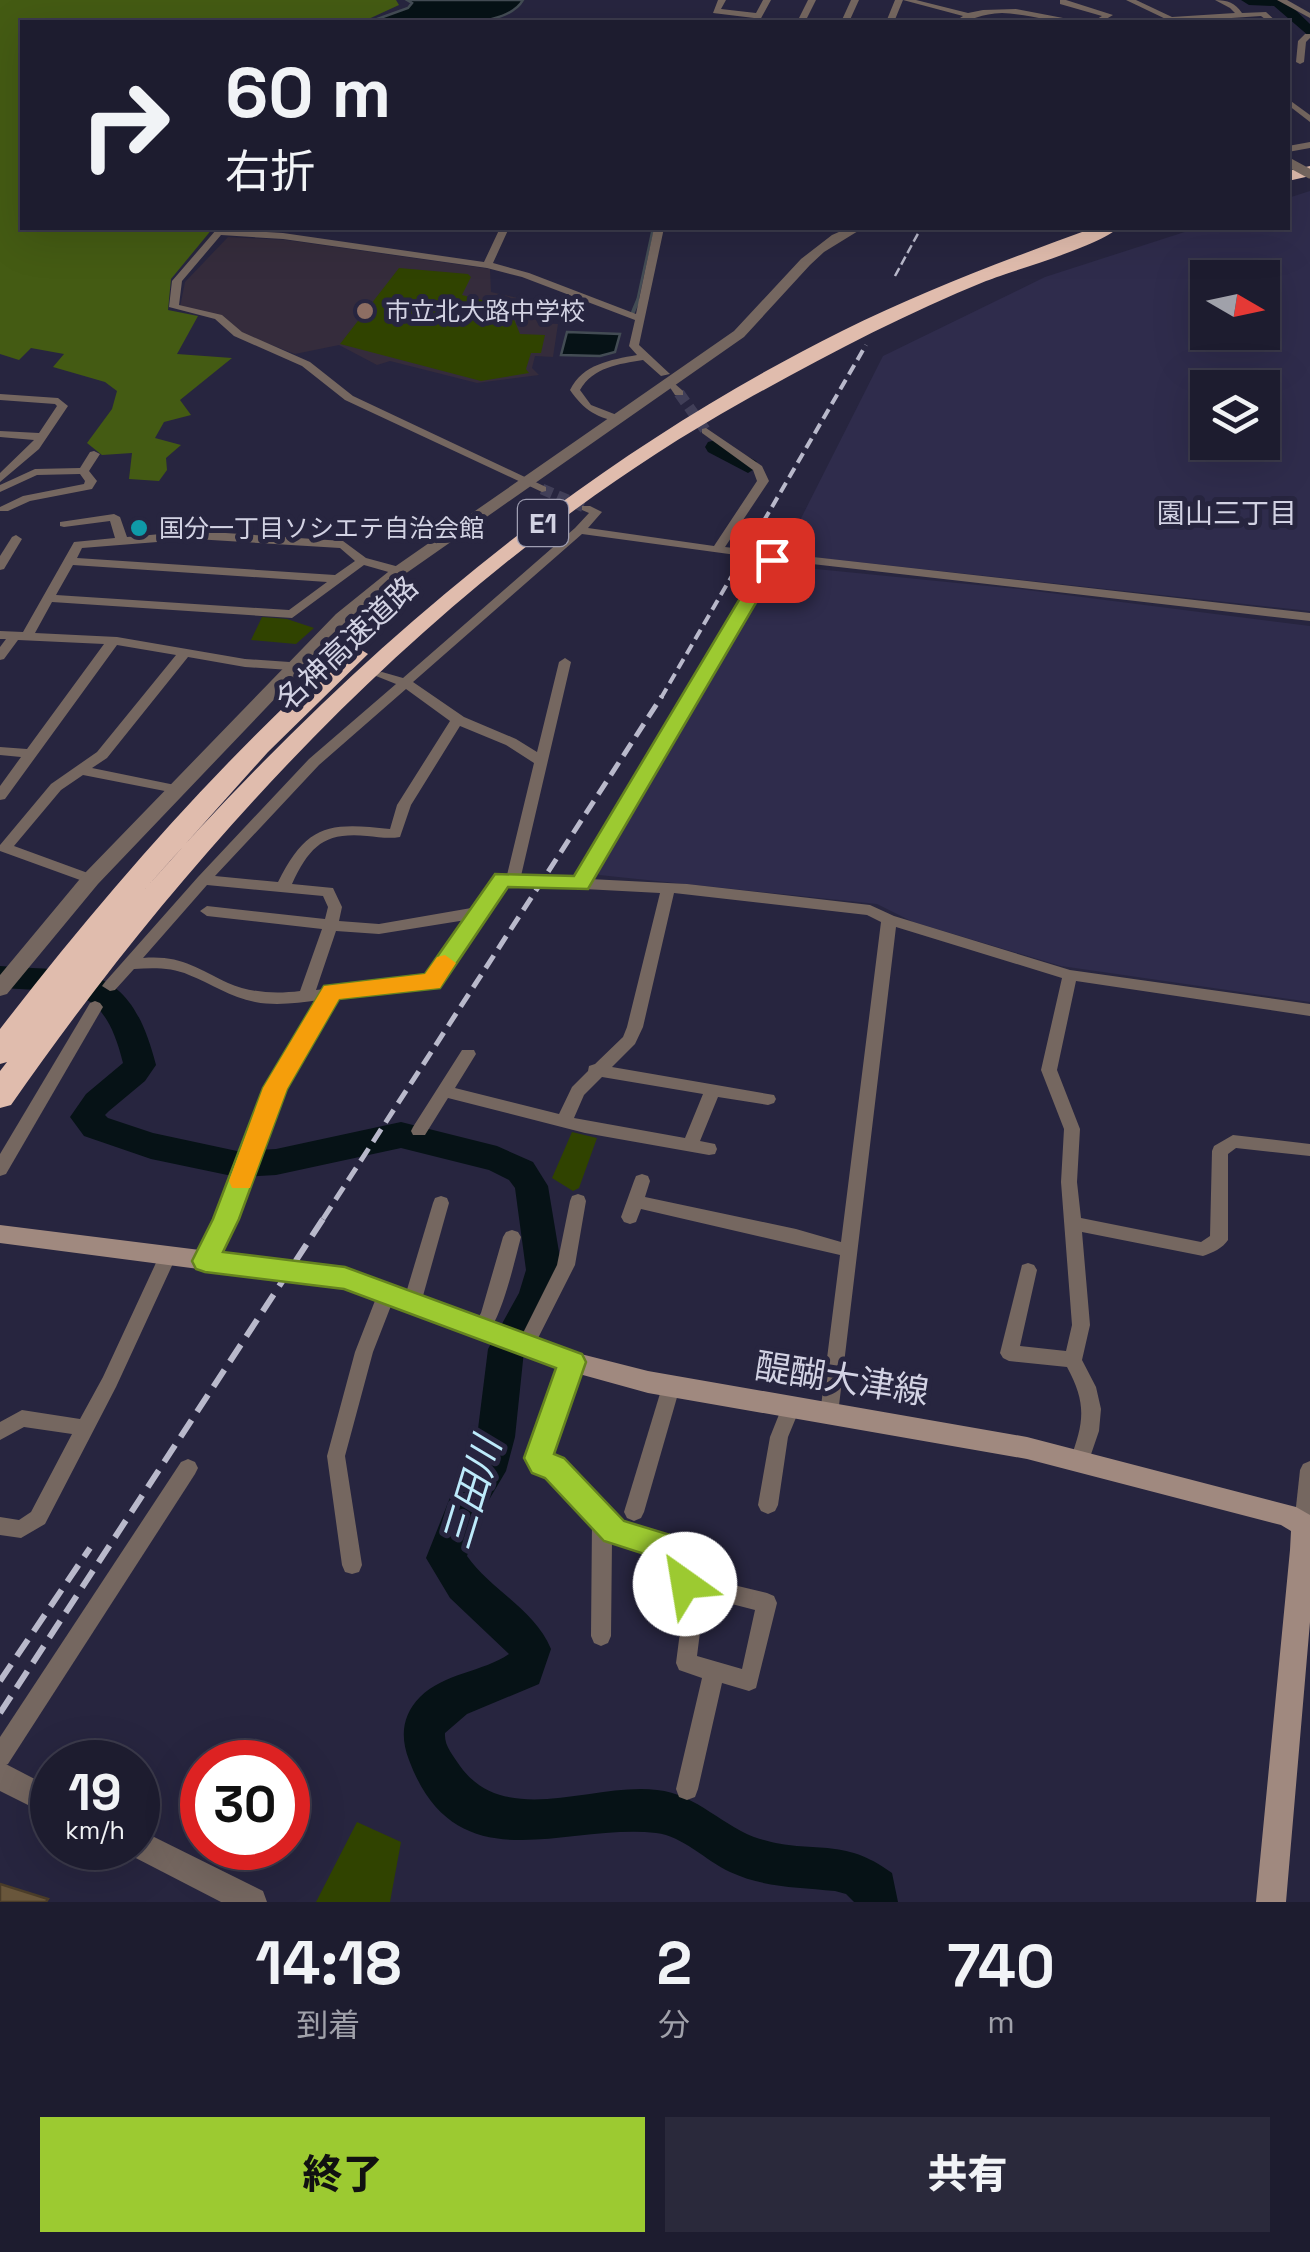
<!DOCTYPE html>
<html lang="ja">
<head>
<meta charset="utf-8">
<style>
  :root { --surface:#1d1c2f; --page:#2a293b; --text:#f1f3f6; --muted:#a0a1aa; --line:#3b3a4b; --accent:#9cca31 }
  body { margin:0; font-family:"Space Grotesk","Noto Sans JP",sans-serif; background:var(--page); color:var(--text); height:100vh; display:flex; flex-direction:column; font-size:38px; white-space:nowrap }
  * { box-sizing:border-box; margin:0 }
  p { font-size:32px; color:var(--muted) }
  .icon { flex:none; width:55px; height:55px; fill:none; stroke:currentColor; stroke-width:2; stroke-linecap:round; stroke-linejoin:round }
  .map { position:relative; height:1902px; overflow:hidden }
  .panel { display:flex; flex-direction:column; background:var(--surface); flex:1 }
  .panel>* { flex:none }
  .banner { position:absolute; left:20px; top:20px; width:1270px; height:210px; border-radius:0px; box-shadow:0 10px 40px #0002,0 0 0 2px var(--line); background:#1d1c2f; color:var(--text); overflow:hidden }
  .needle { width:65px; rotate:99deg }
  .buttons { position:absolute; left:1190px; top:260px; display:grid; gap:20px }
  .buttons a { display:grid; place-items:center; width:90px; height:90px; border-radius:0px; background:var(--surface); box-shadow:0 10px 40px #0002,0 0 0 2px var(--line); font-size:50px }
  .speed { position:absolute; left:30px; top:1740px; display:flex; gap:20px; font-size:50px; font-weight:700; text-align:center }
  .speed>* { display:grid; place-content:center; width:130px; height:130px; border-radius:50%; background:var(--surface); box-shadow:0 10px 40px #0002,0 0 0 2px var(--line); line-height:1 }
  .speed small { font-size:25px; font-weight:400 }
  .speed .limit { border:15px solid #d22; background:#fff; color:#111 }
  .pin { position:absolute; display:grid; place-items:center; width:85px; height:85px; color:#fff; margin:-42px; border-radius:20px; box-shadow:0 5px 15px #0006 }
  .me { position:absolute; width:110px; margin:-55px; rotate:328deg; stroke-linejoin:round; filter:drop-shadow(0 0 8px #0008) }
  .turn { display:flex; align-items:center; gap:35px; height:210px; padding:0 40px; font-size:45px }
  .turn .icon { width:130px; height:130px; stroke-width:2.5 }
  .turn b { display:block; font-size:70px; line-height:85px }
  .eta { display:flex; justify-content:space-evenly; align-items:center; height:170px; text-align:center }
  .eta b { font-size:60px; font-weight:800; line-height:70px }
  .primary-button { display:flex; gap:20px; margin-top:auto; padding:20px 40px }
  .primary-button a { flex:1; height:115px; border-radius:0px; background:var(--accent); color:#111; font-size:40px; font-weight:800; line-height:115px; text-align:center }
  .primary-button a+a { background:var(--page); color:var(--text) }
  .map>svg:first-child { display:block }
</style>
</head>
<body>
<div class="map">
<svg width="1310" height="1902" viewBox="0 0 1310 1902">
  <rect width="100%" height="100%" fill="#27253f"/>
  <g fill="#2f2c4c" fill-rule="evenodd">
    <path d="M1310,191V611L783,554L883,356L1045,277L1197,228H1288V198ZM1208,278H1262V332H1208ZM1208,388H1262V442H1208Z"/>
    <polygon points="786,566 1019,589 1310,626 1310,1002 1061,966 913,922 877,904 599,875 595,867 773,568"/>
  </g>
  <polygon fill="#352c3c" points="228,237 286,240 490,269 491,292 522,299 538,323 558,324 553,357 535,356 532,368 539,375 477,383 390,361 377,365 339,345 295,354 240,333 220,316 180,307 185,282"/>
  <g fill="#304300">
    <polygon points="399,268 468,274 471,277 462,295 509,307 520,334 545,335 541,353 531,353 526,369 529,373 481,381 340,344"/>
    <polygon points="262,617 287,619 314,628 296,644 251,640"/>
    <polygon points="572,1132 597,1138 579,1188 573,1191 552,1178"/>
    <polygon points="357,1822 401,1842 390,1902 316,1902"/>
  </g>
  <polygon fill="#445b13" points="0,0 396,0 399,5 362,22 22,22 22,228 213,228 171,279 168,310 198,316 177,354 232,358 180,400 191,415 164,422 155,438 181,445 166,458 167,470 159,481 129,479 132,453 102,455 87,443 112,409 117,391 105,382 53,367 64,354 31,348 19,360 0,354"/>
  <g fill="#061216" stroke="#434c54" stroke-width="2.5">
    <path d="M407,0H523C504,34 406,23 369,22L408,8L412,3Z"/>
    <polygon points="567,332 620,334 615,352 600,356 561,355"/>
  </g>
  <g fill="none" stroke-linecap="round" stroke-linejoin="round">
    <polyline stroke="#434c54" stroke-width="2.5" points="637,302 653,228"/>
    <polyline stroke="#434c54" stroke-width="4" points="633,312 638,300"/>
    <g fill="#061216" fill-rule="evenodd">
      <polygon points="1241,0 1285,0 1310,24 1310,37 1274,6 1249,5"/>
      <polygon points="716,440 756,461 759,466 748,473 708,452 705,447 708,442"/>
      <path d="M0,966C92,972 130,965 156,1065L145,1081L109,1111L105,1115L108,1118L153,1133L237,1151L276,1149L401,1122L497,1146L533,1162L548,1186L562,1270L554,1296L524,1351L515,1437L506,1471L483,1510L467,1556C491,1590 535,1610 551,1649L539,1684L467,1714L445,1733C444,1746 453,1755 460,1766C505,1829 594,1782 657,1790C697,1794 724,1828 760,1839C812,1855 842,1836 892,1873L898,1902H854L846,1894L835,1891C797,1887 765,1888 730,1872C706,1861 683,1836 656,1833C564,1823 456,1886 409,1760C400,1737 402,1715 420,1697C444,1673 483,1672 509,1654L450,1598L426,1558L453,1490L470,1465L477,1437L488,1349L519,1293L526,1270L515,1188L509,1180L489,1170L401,1148L276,1175L237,1177L151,1159L84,1136L70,1117L86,1094L123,1063C103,982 72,993 0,988Z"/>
    </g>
  </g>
  <polygon fill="#69563b" stroke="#4a3c29" stroke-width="2.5" points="0,1884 48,1899 46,1902 0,1902"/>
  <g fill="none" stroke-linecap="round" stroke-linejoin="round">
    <g stroke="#413f58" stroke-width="11" stroke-dasharray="11 6" stroke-linecap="butt">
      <polyline points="679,393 706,431"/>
      <polyline points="542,489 584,507"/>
    </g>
    <g fill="#756760" fill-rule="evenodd">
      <polygon points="718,0 726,0 721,9 756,13 763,0 771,0 759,22 751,22 754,18 713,13"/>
      <polygon points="808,0 816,0 805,22 797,22"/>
      <polygon points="851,0 859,0 849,22 841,22"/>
      <path d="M895,0H916L968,13L983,10L1016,9L1084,22C1057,24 1030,14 1002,13C982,13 970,22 954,22L963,16L903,0L894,22H886Z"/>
      <polygon points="1060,0 1066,0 1113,15 1101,22 1092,22 1102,16 1060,4"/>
      <path d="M1126,0H1136L1172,17L1235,13L1230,8L1215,0C1228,0 1235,3 1242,13L1266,12L1277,22H1269L1261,16L1172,22Z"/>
      <polygon points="1277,0 1287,0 1310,13 1310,18"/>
      <polygon points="1305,34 1310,34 1310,38 1306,42 1304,62 1300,64 1296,62 1298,41"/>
      <polygon points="1288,99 1310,115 1310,122 1288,105"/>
      <path d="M500,228H509L493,263L529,273L636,314L654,228H664L639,345L670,374L661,376L643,360C619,364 593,367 580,390L591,405L622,417V421C598,420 583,409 570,390C583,364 610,360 637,355L629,346L635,320L522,277L487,268L283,239L221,235L182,281L179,305L222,315L242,332L310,362L353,396L546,487V491L542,492L345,400L302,366L234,336L215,319L169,307L172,281L216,230L219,229L283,233L484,262Z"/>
      <polygon points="674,383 683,391 683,395 675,395 669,386"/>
      <polygon points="0,394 58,398 68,406 39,449 0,482 0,473 34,440 0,437 0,431 39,433 57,406 55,404 0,400"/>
      <path d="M706,428L762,466L769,481L725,547L1310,613V621L777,560L590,879L687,884L870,905L894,916L1070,970L1310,1004V1016L1076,981L1057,1070L1080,1129L1077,1182L1081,1218L1201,1242L1210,1236L1212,1151L1214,1146L1233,1135L1310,1144V1156L1236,1148L1228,1154V1240C1223,1248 1212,1253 1203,1256L1082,1232L1090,1325L1082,1360L1096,1387L1101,1409L1099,1431L1087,1466L1080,1469L1073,1466L1070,1460C1084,1422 1087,1404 1067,1367L1009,1361L1003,1358L1000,1353L1022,1265L1028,1263L1034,1265L1037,1270L1020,1346L1066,1351L1072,1325L1061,1182L1064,1129L1041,1070L1062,978L896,927L838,1414L836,1420L829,1422L822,1420L820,1414L840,1255L641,1209L636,1222L630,1224L624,1222L621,1217L634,1181L636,1176L642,1174L648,1176L650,1181L645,1197L796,1229L841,1242L881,922L867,915L674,893L643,1027L635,1044L612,1067L774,1095L776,1099L774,1103L768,1105L718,1097L700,1141L715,1144L717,1149L715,1154L709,1155L585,1133L448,1098L425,1135H413L411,1131L413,1127L462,1050H474L476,1054L455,1088L559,1114L572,1087L588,1071L589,1066L595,1064L623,1037L627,1027L660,893L506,885L437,986L336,999L283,1089L235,1219L211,1266L205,1268L199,1266L196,1261L217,1219L267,1088L319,1000C298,1003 276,1006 255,1002C230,997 212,984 189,975C171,967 152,968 134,969L115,990L110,991L102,986L105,982L198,877L309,759L396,684L376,676L377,673L382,672L403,678L575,528L589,513L582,510V506H590L602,512L588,528L714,546L757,481L753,470L702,433V429ZM582,534L766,559L576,879L521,876L571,662L565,658L559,662L537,752L516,739L464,717L413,682ZM406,689L450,721L397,805L390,829C329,822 307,824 278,882L215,876L319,765ZM460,726L506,745L534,763L507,875L497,877L477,907L379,924L339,921L342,907L333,888L292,884C310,846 324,832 367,836C378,837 389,839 400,837L411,805ZM207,885L323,896L328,907L325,919L207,906L200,911L207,916L322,929L300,991C276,994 251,993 228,983C196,968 181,955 143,958ZM466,920L427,977L316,990L336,931L379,934ZM602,1077L703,1094L685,1138L574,1118L584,1095Z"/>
      <polygon points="94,451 100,454 89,471 97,481 92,489 30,501 8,511 0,511 0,507 23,496 84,484 85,481 80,474 37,475 0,492 0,485 35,469 80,468 90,452"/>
      <path d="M114,514L120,517L127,537L195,531L343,541L366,558L403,568L405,571L399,575L364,565L292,618L52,602L35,633L117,637L245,659L318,664L324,668L318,672L245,667L188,657L107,758L92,768L180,786L182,789L180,792L175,793L83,775L61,790L14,846L96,876L98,879L96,882L91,884L0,851V845L51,784L97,752L176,655L117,645L5,799L0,800V786L21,757L0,755V747L27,749L104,644L18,640L4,659L0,660V647L6,639H0V631L23,632L74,542L115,538L110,521L64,527L60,526V522ZM195,539L340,548L355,561L335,575L77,558L82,548ZM73,565L327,582L289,610L56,595Z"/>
      <polygon points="16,535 22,539 4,569 0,570 0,556 12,537"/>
      <polygon points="95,1001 100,1003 103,1007 6,1174 0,1176 0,1154 90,1003"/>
      <polygon points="578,1194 584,1196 586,1201 575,1265 532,1350 526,1353 520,1350 517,1345 557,1265 570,1201 572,1196"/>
      <polygon points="441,1196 447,1198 449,1203 421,1303 418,1308 412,1310 406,1308 403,1303 433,1203 435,1198"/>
      <path d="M512,1230L518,1232L521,1237C516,1255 499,1333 482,1336C479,1337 476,1335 474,1334L471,1329L481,1313L503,1237L506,1232Z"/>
      <polygon points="167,1250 173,1252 176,1257 116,1387 45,1524 21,1538 0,1535 0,1517 19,1520 31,1512 72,1434 24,1427 0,1440 0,1422 22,1410 80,1419 103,1377 161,1252"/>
      <polygon points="387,1286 393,1288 396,1293 373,1352 345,1456 362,1565 359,1572 352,1574 345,1572 342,1565 327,1456 355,1352 378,1293 381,1288"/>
      <path d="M572,1354L578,1356L581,1362L548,1457L561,1461L621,1525L673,1541L694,1565L696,1576L767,1593L774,1596L777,1603L756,1688L749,1691L722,1683L698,1789L695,1797L687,1800L679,1797L676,1789L702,1678L679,1670L676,1663L680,1632L670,1608L677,1574L660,1554L612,1540L611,1636L608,1643L601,1646L594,1643L591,1636L592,1521L548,1474L535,1470L529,1458L563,1362L566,1356ZM693,1594L755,1610L742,1669L697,1656L700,1632L690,1608Z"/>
      <polygon points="671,1379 678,1381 680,1387 644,1512 641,1518 634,1521 627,1518 624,1512 662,1387 664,1381"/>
      <polygon points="791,1400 798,1402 800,1408 788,1437 778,1505 775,1511 768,1514 761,1511 758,1505 770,1437 784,1402"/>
      <polygon points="188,1459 195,1462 198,1468 195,1474 8,1764 0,1767 0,1737 181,1462"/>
      <polygon points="1310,1461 1310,1532 1304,1534 1297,1531 1294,1525 1300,1470 1303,1464"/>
    </g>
    <g fill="#756760" fill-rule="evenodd">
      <polygon points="1310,142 1310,148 1288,152 1288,146"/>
      <polygon points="848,228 863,228 824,252 810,265 744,337 405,574 348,622 98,884 7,994 0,996 0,975 84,874 336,614 393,568 734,331 801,259 832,235"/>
      <polygon points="0,1761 52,1788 52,1817 0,1791"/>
      <polygon points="138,1829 263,1891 267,1902 221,1902 128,1854 125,1848 138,1848"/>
    </g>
    <polygon fill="#a0897f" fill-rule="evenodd" points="0,1225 345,1268 573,1352 648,1371 1027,1437 1296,1507 1310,1515 1310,1622 1286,1902 1256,1902 1290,1550 1291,1531 1281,1525 1027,1459 648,1393 572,1372 344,1288 0,1243"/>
    <g fill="#e0bcad" fill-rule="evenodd">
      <polygon points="1310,166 1310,176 1288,181 1288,171"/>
      <path d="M1093,228H1118C1097,247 1017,269 986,281C902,315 821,358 742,402C451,565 200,833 11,1105L0,1108V1071L7,1062L0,1064V1029C105,893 218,764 346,649L355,646L368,654L268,752L145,889C344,663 571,466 842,331C923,291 1008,259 1093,228Z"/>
    </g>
    <polyline stroke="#b9b9cb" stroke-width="2.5" stroke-dasharray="9 4" stroke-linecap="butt" points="895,276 921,228"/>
    <polyline stroke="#b9b9cb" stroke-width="4" stroke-dasharray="11 6" stroke-linecap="butt" points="661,698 866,345"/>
    <polyline stroke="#b9b9cb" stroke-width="5" stroke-dasharray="15 8" stroke-linecap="butt" points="323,1219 662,696"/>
    <g stroke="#b9b9cb" stroke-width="6" stroke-dasharray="20 10" stroke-linecap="butt">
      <polyline points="0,1681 90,1548"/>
      <polyline points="0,1713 325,1216"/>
    </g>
    <polyline stroke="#756760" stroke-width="9" points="1288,162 1310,174"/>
  </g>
  <polygon fill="#9cca31" stroke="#658320" stroke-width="2.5" points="772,555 781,560 588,889 508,887 440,988 339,999 287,1089 239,1219 223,1252 345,1267 582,1354 586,1362 554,1454 564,1458 624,1521 677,1537 702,1572 695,1594 685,1598 674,1594 671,1575 657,1558 604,1541 545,1478 532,1473 524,1458 556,1368 344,1289 205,1272 196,1269 192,1261 213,1219 263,1088 324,986 425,974 495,874 574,876 763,560"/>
  <polygon fill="#f59e0b" points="445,955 456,963 440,988 339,999 287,1089 250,1188 232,1188 229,1181 263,1088 324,986 425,974 437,957"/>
  <circle fill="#8d6e63" stroke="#27253f" stroke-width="4" cx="365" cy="311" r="10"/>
  <circle fill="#0f9aa8" stroke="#27253f" stroke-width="4" cx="139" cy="528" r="10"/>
  <g text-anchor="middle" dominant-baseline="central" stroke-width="10" stroke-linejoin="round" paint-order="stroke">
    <g font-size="25" fill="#d2d2e3" stroke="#27253f" text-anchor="start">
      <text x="385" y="311">市立北大路中学校</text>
      <text x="159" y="528">国分一丁目ソシエテ自治会館</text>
    </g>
    <g font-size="28" fill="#d2d2e3" stroke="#27253f">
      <text x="1227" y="513">園山三丁目</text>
    </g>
    <rect fill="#27253f" stroke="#9f9eb2" stroke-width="2.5" x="518" y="500" width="50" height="46" rx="8"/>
    <g font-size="28" font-weight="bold" fill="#d2d2e3">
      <text x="543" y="523">E1</text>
    </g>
    <g font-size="30" fill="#d2d2e3" stroke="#27253f">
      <text transform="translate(347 643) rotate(-43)">名神高速道路</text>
    </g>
    <g font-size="35" fill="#d2d2e3" stroke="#27253f">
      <text transform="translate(842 1379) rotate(9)">醍醐大津線</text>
    </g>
    <g font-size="38" font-style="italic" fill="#bdebfb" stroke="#27253f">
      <text transform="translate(472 1493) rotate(-73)">三田川</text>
    </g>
  </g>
</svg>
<div class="buttons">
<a><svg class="needle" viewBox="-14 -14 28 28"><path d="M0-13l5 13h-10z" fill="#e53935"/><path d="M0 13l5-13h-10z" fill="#a0a1aa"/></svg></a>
<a><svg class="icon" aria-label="layers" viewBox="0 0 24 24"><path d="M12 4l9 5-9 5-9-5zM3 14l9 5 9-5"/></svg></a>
</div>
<div class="speed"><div>19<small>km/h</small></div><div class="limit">30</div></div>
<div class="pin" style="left:772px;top:560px;background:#d93025"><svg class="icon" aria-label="arrive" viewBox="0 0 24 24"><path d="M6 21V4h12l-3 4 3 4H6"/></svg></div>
<svg class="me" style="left:685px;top:1584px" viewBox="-20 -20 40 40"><circle r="19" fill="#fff"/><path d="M0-13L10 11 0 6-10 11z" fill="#9cca31"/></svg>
<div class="banner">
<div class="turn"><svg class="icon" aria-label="right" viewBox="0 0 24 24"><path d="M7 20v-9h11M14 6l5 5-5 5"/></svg><div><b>60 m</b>右折</div></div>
</div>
</div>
<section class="panel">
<div class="eta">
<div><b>14:18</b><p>到着</p></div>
<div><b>2</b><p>分</p></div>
<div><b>740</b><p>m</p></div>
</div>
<div class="primary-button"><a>終了</a><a>共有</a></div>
</section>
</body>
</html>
